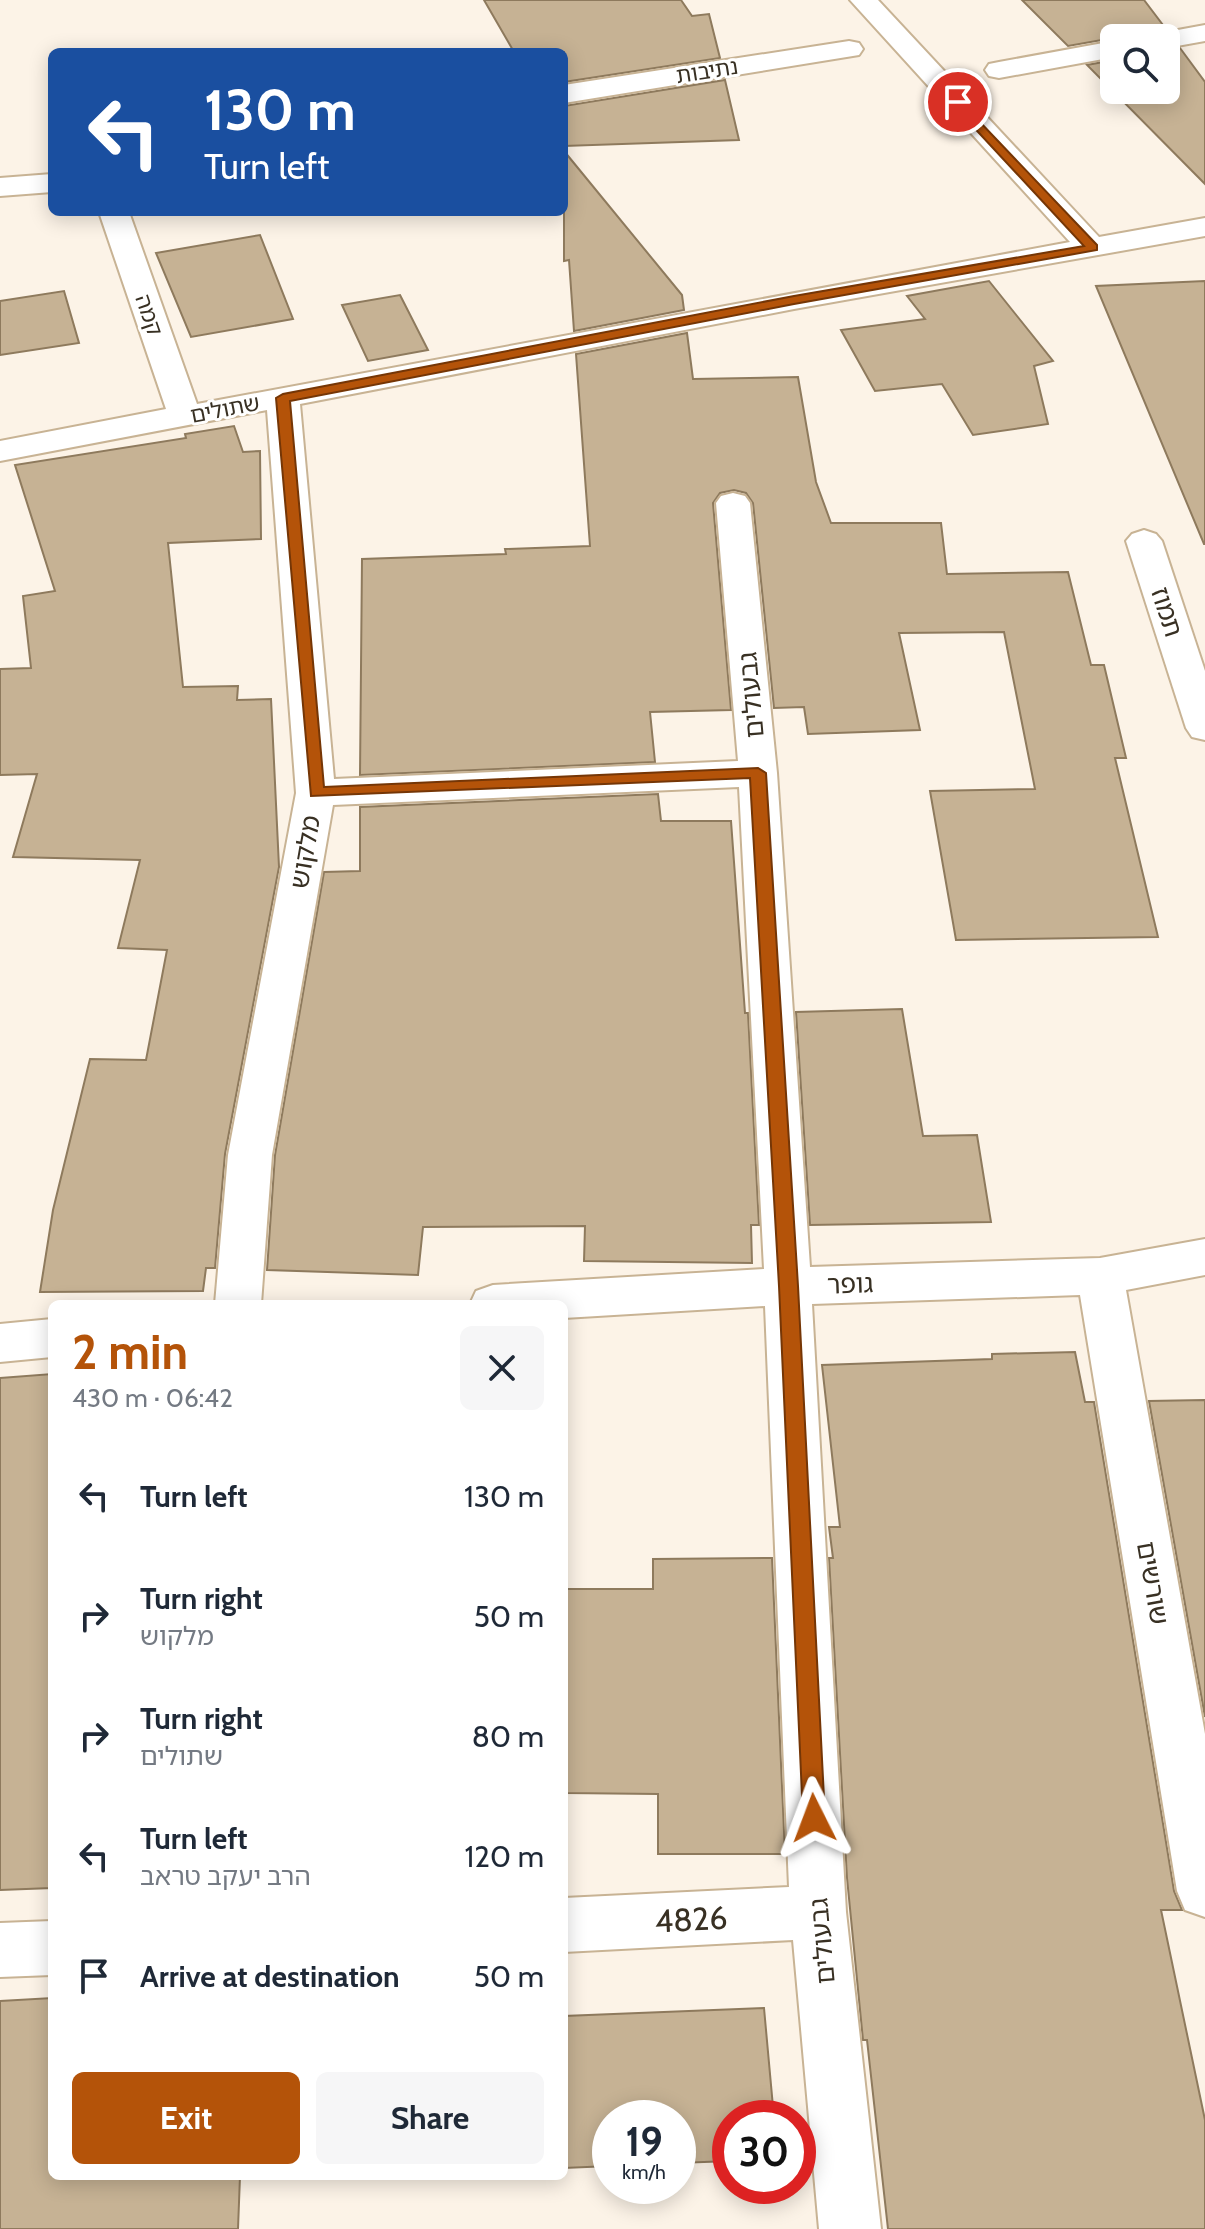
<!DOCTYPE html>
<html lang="en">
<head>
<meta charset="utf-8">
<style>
  :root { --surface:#fff; --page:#f6f6f7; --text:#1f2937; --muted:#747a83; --accent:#b45309 }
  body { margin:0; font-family:Cabin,"Noto Sans Hebrew",sans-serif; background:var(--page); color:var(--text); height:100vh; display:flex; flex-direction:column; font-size:30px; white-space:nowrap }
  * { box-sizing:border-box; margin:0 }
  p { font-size:26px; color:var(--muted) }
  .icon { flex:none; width:44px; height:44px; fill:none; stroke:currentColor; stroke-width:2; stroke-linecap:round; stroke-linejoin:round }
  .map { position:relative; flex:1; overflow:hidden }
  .side { position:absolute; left:48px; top:1300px; width:520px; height:880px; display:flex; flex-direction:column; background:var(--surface); border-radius:12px; box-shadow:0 4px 20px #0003 }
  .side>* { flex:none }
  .guide { position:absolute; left:48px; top:48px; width:520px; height:168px; border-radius:12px; box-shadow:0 4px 20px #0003; background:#1a4fa0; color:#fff; overflow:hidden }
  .buttons { position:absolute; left:1100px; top:24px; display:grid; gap:16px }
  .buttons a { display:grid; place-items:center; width:80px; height:80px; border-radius:12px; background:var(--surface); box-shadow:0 4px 20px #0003; font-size:40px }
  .speed { position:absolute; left:592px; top:2100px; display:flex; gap:16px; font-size:40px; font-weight:700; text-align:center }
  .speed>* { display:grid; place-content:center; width:104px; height:104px; border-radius:50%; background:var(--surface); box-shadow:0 4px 20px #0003; line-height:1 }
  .speed small { font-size:20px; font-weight:400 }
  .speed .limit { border:12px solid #d22; background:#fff; color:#111 }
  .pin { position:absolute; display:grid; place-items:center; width:68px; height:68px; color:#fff; margin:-34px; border:4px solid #fff; border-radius:50%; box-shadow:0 2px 8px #0007 }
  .me { position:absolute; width:88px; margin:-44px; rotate:357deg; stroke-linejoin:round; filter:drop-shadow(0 0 6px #0008) }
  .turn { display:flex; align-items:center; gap:28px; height:168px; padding:0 24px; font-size:36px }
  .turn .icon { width:104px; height:104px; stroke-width:2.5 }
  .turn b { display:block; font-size:56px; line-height:68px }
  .round { display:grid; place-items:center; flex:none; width:84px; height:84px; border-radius:12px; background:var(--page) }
  .head { display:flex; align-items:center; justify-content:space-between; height:136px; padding:0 24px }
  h1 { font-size:48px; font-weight:800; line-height:60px; color:var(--accent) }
  .cta { display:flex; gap:16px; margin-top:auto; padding:16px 24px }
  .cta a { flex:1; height:92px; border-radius:12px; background:var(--accent); color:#fff; font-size:32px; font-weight:800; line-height:92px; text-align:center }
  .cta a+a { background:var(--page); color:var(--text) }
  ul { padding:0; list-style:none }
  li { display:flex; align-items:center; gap:24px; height:120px; padding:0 24px }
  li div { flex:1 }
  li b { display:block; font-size:30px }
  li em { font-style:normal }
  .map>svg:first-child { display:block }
</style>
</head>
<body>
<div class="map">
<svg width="1205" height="2229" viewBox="0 0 1205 2229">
  <rect width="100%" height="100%" fill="#fcf3e7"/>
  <g fill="#c6b294" stroke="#8e7a5d" stroke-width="2">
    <polygon points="484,0 681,0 692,16 709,14 720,58 564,82 564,52 514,52"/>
    <polygon points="1022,0 1144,0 1166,29 1155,31 1151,38 1113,38 1068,46"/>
    <polygon points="1180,48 1205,82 1205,184 1087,65 1114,60 1114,90 1166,90 1166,51"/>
    <polygon points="725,80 739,140 564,146 564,106"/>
    <polygon points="564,151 682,295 684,310 574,331 569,260 564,261"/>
    <polygon points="260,235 293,319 191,337 156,253"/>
    <polygon points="989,281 1053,361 1034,366 1048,424 973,435 942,384 875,391 841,330 925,319 907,296"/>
    <polygon points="1205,281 1205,544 1204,544 1096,286"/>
    <polygon points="64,291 79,343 0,355 0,301"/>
    <polygon points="400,295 428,350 368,361 342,305"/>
    <polygon points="687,333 693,379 798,377 816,482 831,523 941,523 947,574 1068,572 1091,665 1104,665 1126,758 1115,758 1158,937 956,940 930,791 1035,789 1004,632 899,633 920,730 808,734 804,707 774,708 753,503 746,493 734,490 720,493 713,503 731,710 650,712 655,762 360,775 362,559 506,554 505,549 590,546 576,354"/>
    <polygon points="234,426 243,452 260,451 261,539 168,543 183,687 238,686 237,700 271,699 279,867 225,1154 215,1268 206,1268 203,1291 40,1292 53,1210 90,1059 146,1060 167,950 118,948 140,860 13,857 37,774 0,775 0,669 31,668 23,596 55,591 15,465 186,438 185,434"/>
    <polygon points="658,794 661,821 731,821 745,1013 748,1013 759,1225 751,1225 752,1263 584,1261 585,1226 423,1227 418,1275 267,1270 275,1155 324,872 360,871 360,807"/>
    <polygon points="902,1009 923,1136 977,1135 991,1222 810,1225 796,1012"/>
    <polygon points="1075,1352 1085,1402 1094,1402 1174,1891 1182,1910 1161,1910 1205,2120 1205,2229 888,2229 867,2040 863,2040 847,1878 829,1558 833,1558 829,1527 840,1527 822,1365 992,1359 992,1354"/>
    <polygon points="52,1374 52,1888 0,1890 0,1378"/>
    <polygon points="1205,1400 1205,1717 1149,1401"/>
    <polygon points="772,1558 785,1854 658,1854 658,1794 566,1793 564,1589 653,1589 653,1559"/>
    <polygon points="52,1998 52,2176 240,2176 238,2229 0,2229 0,2001"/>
    <polygon points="764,2008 774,2118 730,2118 730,2161 678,2163 678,2118 610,2118 610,2166 564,2168 564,2016"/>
  </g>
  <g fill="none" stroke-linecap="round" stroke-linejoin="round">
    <g stroke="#c8b394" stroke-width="4">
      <g id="minor">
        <polygon points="850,0 878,0 1099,237 1205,218 1205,236 794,309 300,404 334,779 738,761 716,503 721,496 733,493 745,496 750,503 777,773 810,1267 1100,1258 1205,1239 1205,1275 1126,1290 1205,1734 1205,1917 1185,1910 1177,1891 1080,1295 812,1304 846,1912 881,2229 819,2229 793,1940 564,1952 564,1898 789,1887 765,1306 564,1318 564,1304 470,1304 476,1291 493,1285 764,1269 739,787 333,805 272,1155 261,1304 215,1304 228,1155 296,793 267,410 0,461 0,441 166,409 99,212 129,212 197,404 1070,242"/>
        <polygon points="1205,25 1205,41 1166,48 1166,38 1154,38 1156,34"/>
        <polygon points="849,41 859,43 863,49 859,55 564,103 564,85"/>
        <polygon points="1114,41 1114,57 999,78 989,76 985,70 989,64 999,62"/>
        <polygon points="52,174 52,192 0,196 0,178"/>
        <polygon points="1144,530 1156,534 1162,541 1205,671 1205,740 1192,737 1186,728 1126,541 1132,534"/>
        <polygon points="52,1319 52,1357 0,1362 0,1324"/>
        <polygon points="52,1921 52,1975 0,1977 0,1923"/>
      </g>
    </g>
    <use href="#minor" fill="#fff" fill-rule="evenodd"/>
  </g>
  <polygon fill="#b45309" stroke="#753606" stroke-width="2" points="958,99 1097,245 1097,250 794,304 290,401 324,787 758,768 766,773 798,1286 825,1818 822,1826 814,1829 806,1826 803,1818 779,1286 750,778 311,796 276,398 283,394 794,296 1084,246 953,105 952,102"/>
  <g text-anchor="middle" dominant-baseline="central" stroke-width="6" stroke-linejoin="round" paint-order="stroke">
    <g font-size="22" fill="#383023" stroke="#fff">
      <text transform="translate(707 71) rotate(-9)">נתיבות</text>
      <text transform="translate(149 315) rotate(71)">קמה</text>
      <text transform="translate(225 409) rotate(-11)">שתולים</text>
    </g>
    <g font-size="26" fill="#383023" stroke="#fff">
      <text transform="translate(1167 612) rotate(72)">תמוז</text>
      <text transform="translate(751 695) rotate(-95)">גבעולים</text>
      <text transform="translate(305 852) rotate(-80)">מלקוש</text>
      <text transform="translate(850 1284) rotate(-2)">גופר</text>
      <text transform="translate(1153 1583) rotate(80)">שורשים</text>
      <text transform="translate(822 1941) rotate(-95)">גבעולים</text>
    </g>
    <g font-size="32" fill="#383023" stroke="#fff">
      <text transform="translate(691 1919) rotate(-3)">4826</text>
    </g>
  </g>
</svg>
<div class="buttons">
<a><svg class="icon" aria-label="search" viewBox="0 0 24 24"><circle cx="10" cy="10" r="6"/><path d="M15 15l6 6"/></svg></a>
</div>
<div class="speed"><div>19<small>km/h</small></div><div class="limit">30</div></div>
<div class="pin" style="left:958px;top:102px;background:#d93025"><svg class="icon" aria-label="arrive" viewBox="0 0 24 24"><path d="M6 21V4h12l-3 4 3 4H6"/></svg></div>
<svg class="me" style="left:814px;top:1818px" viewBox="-20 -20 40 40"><path d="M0-17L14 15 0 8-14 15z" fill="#b45309" stroke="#fff" stroke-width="4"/></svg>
<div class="guide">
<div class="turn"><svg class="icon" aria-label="left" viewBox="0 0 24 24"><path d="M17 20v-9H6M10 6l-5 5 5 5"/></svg><div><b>130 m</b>Turn left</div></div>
</div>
<section class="side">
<div class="head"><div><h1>2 min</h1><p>430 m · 06:42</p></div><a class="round"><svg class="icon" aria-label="close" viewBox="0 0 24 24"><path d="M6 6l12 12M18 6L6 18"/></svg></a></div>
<ul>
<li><svg class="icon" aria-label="left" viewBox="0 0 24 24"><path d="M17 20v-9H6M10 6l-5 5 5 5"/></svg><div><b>Turn left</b></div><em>130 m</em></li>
<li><svg class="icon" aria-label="right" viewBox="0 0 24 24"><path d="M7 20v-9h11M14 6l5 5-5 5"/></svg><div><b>Turn right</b><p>מלקוש</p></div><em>50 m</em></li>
<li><svg class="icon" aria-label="right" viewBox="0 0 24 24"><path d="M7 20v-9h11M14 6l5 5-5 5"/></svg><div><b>Turn right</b><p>שתולים</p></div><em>80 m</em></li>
<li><svg class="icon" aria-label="left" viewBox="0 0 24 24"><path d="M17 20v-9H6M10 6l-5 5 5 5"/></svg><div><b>Turn left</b><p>הרב יעקב טראב</p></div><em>120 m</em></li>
<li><svg class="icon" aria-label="arrive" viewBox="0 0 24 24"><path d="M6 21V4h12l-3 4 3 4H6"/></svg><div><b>Arrive at destination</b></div><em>50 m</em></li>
</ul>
<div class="cta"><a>Exit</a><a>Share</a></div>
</section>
</div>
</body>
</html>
